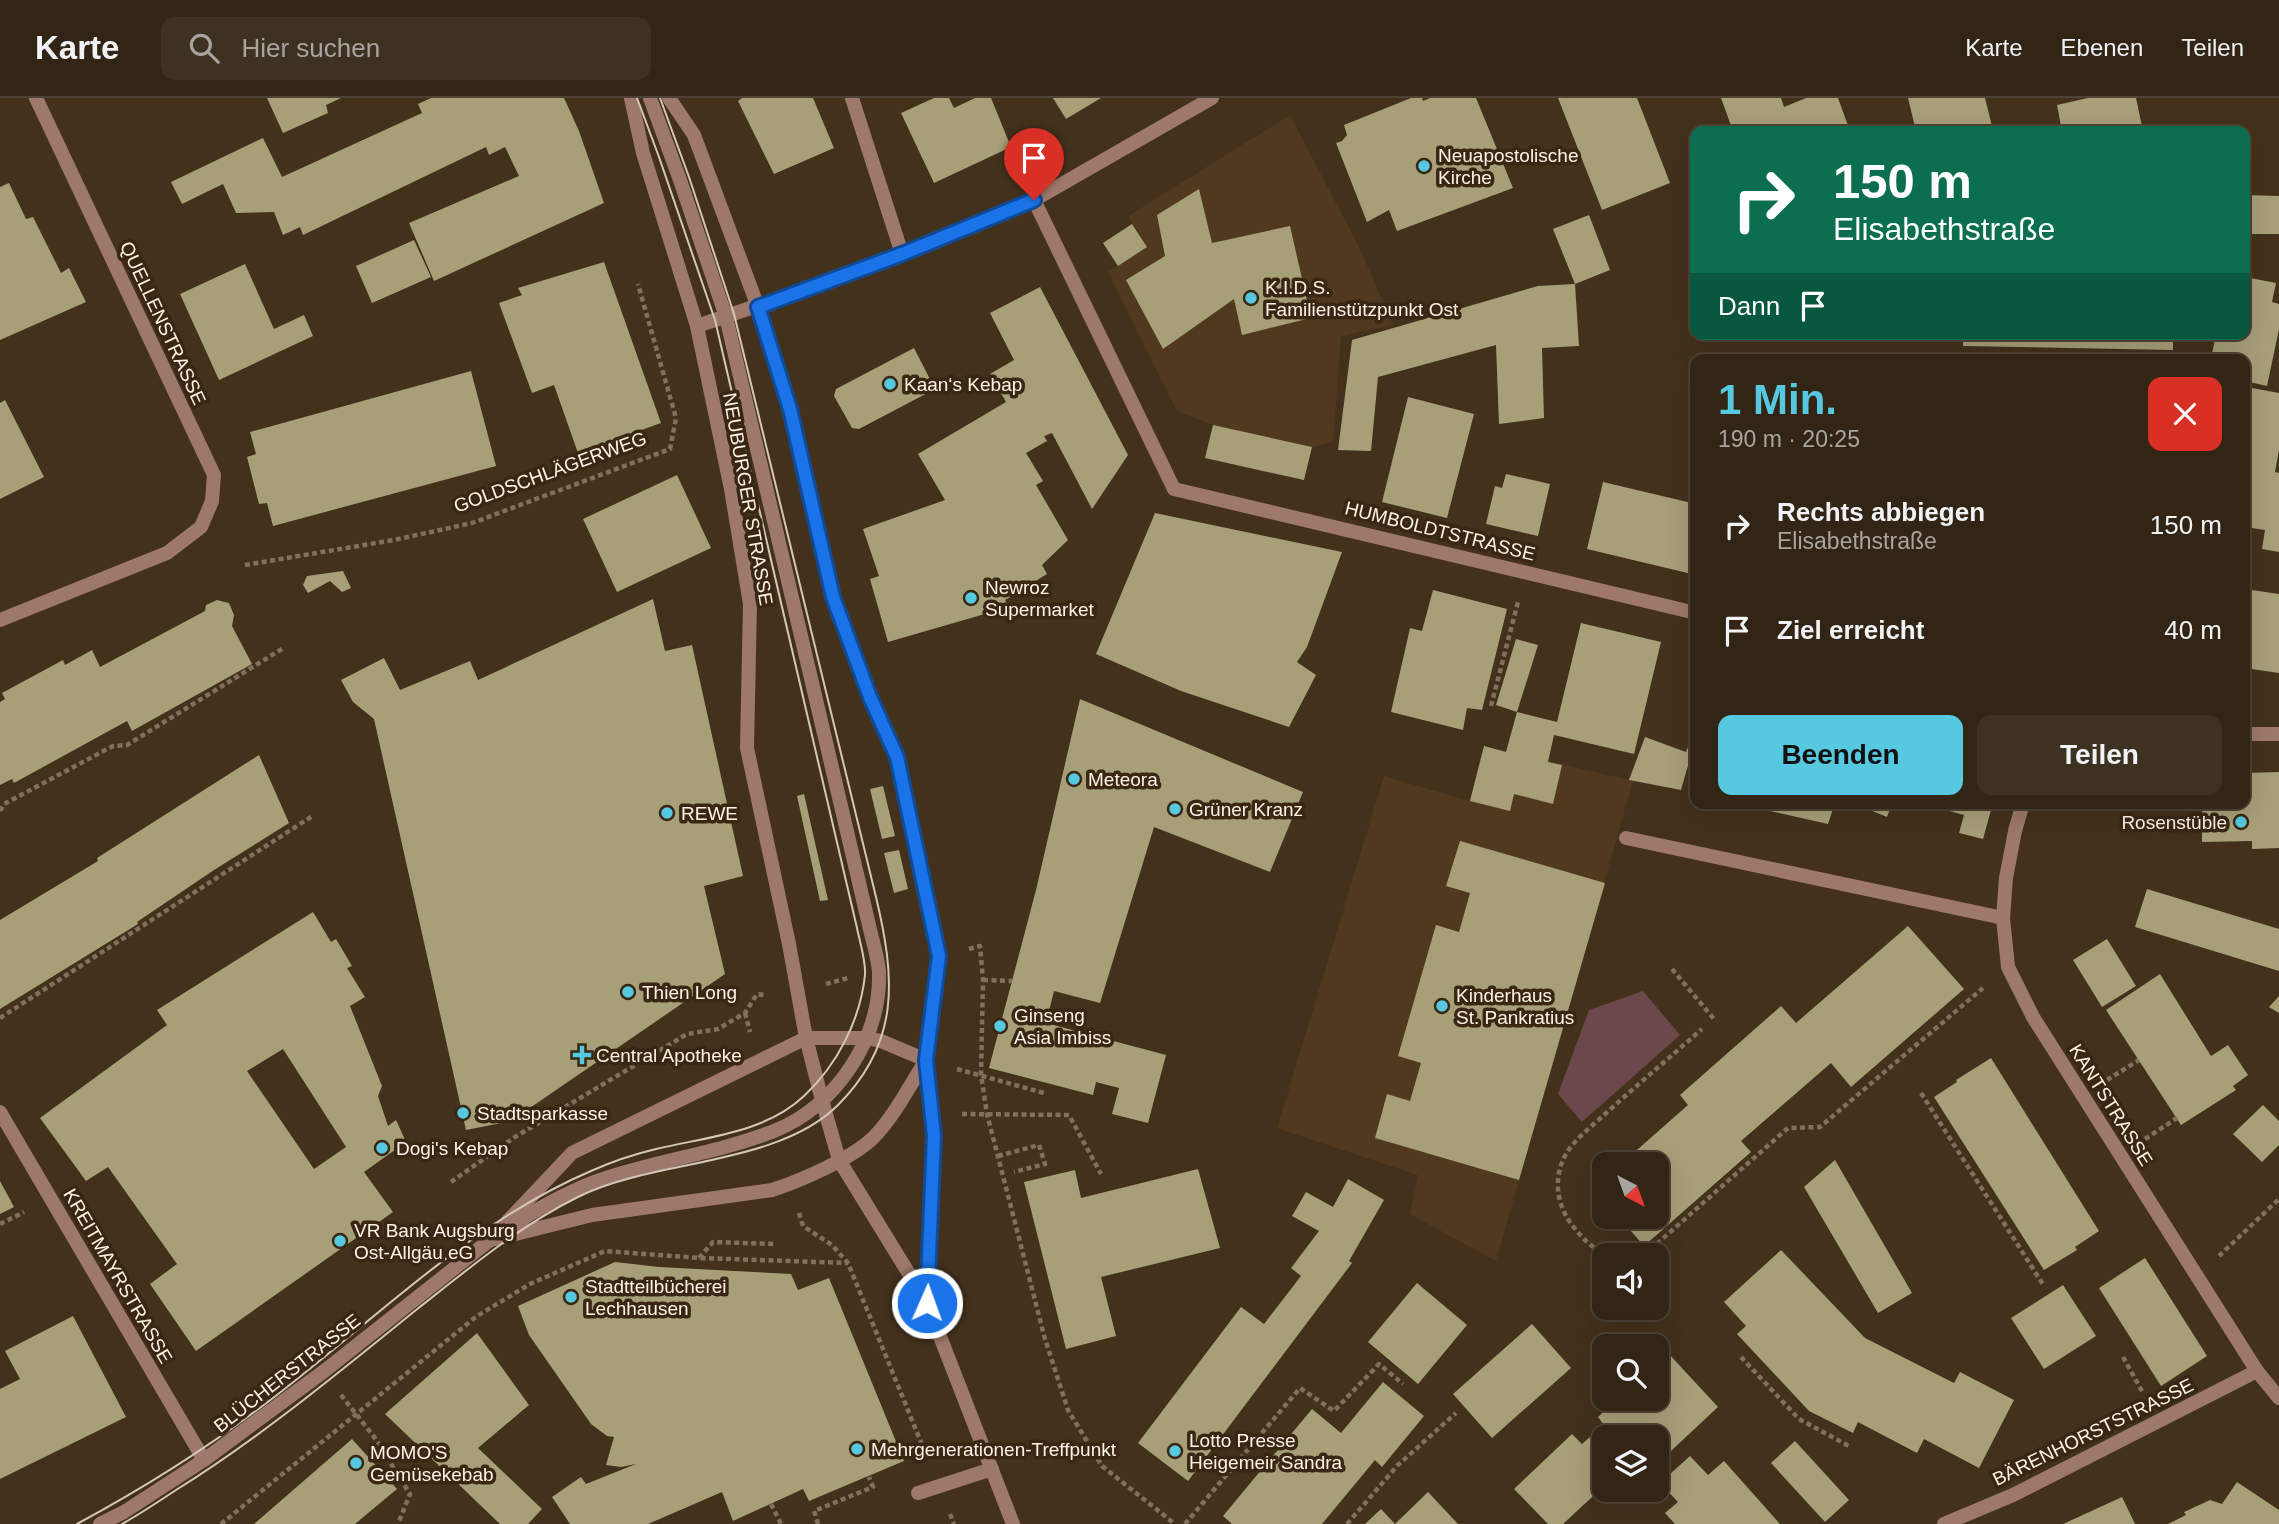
<!DOCTYPE html>
<html lang="de">
<head>
<meta charset="utf-8">
<style>
  :root { --surface:#322515; --page:#3d3122; --text:#f1f3f6; --muted:#a8a5a0; --line:#4d4234; --accent:#56c9e0 }
  body { margin:0; font-family:Arial,sans-serif; background:var(--page); color:var(--text); height:100vh; display:flex; flex-direction:column; font-size:26px; white-space:nowrap }
  * { box-sizing:border-box; margin:0 }
  p { font-size:23px; color:var(--muted) }
  .icon { flex:none; width:38px; height:38px; fill:none; stroke:currentColor; stroke-width:2; stroke-linecap:round; stroke-linejoin:round }
  .map { position:relative; flex:1; overflow:hidden }
  .details { position:absolute; left:1690px; top:256px; width:560px; height:455px; display:flex; flex-direction:column; background:var(--surface); border-radius:14px; box-shadow:0 7px 28px #0002,0 0 0 2px var(--line) }
  .details>* { flex:none }
  .hud { position:absolute; left:1690px; top:28px; width:560px; height:214px; border-radius:14px; box-shadow:0 7px 28px #0002,0 0 0 2px var(--line); background:#0b6e4f; color:#fff; overflow:hidden }
  .needle { width:46px; rotate:139deg }
  .fabs { position:absolute; left:1592px; top:1054px; display:grid; gap:14px }
  .fabs a { display:grid; place-items:center; width:77px; height:77px; border-radius:14px; background:var(--surface); box-shadow:0 7px 28px #0002,0 0 0 2px var(--line); font-size:35px }
  .pin { position:absolute; display:grid; place-items:center; width:60px; height:60px; color:#fff; margin:-72px -30px; border-radius:50% 50% 50% 0; rotate:-45deg; box-shadow:0 0 7px #0007 }
  .pin .icon { rotate:45deg }
  .me { position:absolute; width:77px; margin:-38px; rotate:2deg; stroke-linejoin:round; filter:drop-shadow(0 0 5px #0008) }
  .turn { display:flex; align-items:center; gap:24px; height:147px; padding:0 28px; font-size:32px }
  .turn .icon { width:91px; height:91px; stroke-width:2.5 }
  .turn b { display:block; font-size:49px; line-height:60px }
  .then { display:flex; align-items:center; height:66px; padding:0 28px; background:#0003; gap:14px; font-size:26px }
  .round { display:grid; place-items:center; flex:none; width:74px; height:74px; border-radius:14px; background:var(--page) }
  .head { display:flex; align-items:center; justify-content:space-between; height:119px; padding:0 28px }
  h1 { font-size:42px; font-weight:800; line-height:52px; color:var(--accent) }
  .primary-button { display:flex; gap:14px; margin-top:auto; padding:14px 28px }
  .primary-button a { flex:1; height:80px; border-radius:14px; background:var(--accent); color:#111; font-size:28px; font-weight:800; line-height:80px; text-align:center }
  .primary-button a+a { background:var(--page); color:var(--text) }
  ul { padding:0; list-style:none }
  li { display:flex; align-items:center; gap:21px; height:105px; padding:0 28px }
  li div { flex:1 }
  li b { display:block; font-size:26px }
  li em { font-style:normal }
  header { display:flex; align-items:center; gap:42px; box-sizing:border-box; height:98px; padding:0 35px; background:var(--surface); border-bottom:2px solid var(--line) }
  header strong { font-size:33px }
  nav { display:flex; gap:38px; margin-inline-start:auto; font-size:24px }
  .search { width:490px; height:63px; background:var(--page); display:flex; align-items:center; gap:18px; box-sizing:border-box; padding:0 24px; border-radius:14px; color:var(--muted); font-size:26px }
  .map>svg:first-child { display:block }
</style>
</head>
<body>
<header>
<strong>Karte</strong>
<div class="search"><svg class="icon" aria-label="search" viewBox="0 0 24 24"><circle cx="10" cy="10" r="6"/><path d="M15 15l6 6"/></svg>Hier suchen</div>
<nav><a>Karte</a><a>Ebenen</a><a>Teilen</a></nav>
</header>
<div class="map">
<svg width="2279" height="1426" viewBox="0 0 2279 1426">
  <rect width="100%" height="100%" fill="#43311c"/>
  <g fill="#50391f">
    <polygon points="1290,17 1360,151 1393,227 1341,238 1333,344 1312,349 1213,327 1177,313 1108,174 1147,149 1128,118"/>
    <polygon points="1484,648 1633,683 1496,1163 1410,1116 1418,1077 1277,1030 1384,678 1469,703"/>
  </g>
  <polygon fill="#6c484c" points="1643,893 1680,937 1582,1024 1558,996 1589,912"/>
  <g fill="#a79f78" fill-rule="evenodd">
    <polygon points="267,0 341,0 326,7 328,15 283,35"/>
    <polygon points="431,0 564,0 579,33 604,105 434,183 409,125 519,78 505,49 489,57 486,49 303,137 300,129 283,137 274,114 236,115 223,86 182,106 171,84 263,40 282,79 422,15 418,6"/>
    <polygon points="742,0 813,0 834,50 774,76 738,3"/>
    <polygon points="934,0 949,0 954,10 975,0 991,0 1011,49 934,85 901,15"/>
    <polygon points="1053,0 1101,0 1066,21"/>
    <polygon points="1411,0 1422,0 1423,3 1430,0 1476,0 1513,90 1397,133 1389,112 1367,124 1336,45 1342,43 1347,37 1344,27"/>
    <polygon points="1558,0 1637,0 1670,85 1602,112"/>
    <polygon points="1721,0 1781,0 1784,9 1806,0 1838,0 1850,33 1733,33"/>
    <polygon points="1908,0 1985,0 1993,32 1916,33"/>
    <polygon points="2088,0 2136,0 2143,33 2062,33 2057,7"/>
    <polygon points="9,85 26,121 33,119 61,175 69,170 86,204 0,242 0,89"/>
    <polygon points="1199,91 1212,145 1290,128 1311,220 1242,237 1234,201 1163,251 1126,182 1165,158 1157,117"/>
    <polygon points="2245,97 2279,98 2279,136 2245,136"/>
    <polygon points="1589,117 1610,172 1575,186 1553,131"/>
    <polygon points="1132,126 1147,149 1118,168 1103,145"/>
    <polygon points="414,142 431,179 372,205 356,168"/>
    <polygon points="604,164 661,325 578,355 554,287 532,295 499,205 522,197 518,190"/>
    <polygon points="245,166 274,231 304,217 313,238 219,282 180,196"/>
    <polygon points="2245,179 2276,185 2272,204 2279,206 2279,231 2267,288 2245,283 2245,261 2211,261 2216,236 2245,236"/>
    <polygon points="1575,186 1579,248 1542,250 1544,320 1499,326 1496,247 1378,279 1371,353 1338,352 1352,242 1538,188"/>
    <polygon points="1040,189 1128,357 1092,411 1052,335 1044,338 1047,343 1026,355 1043,383 1036,387 1068,442 1042,467 1047,476 1005,502 1009,509 888,544 870,481 879,478 863,431 945,402 918,356 1006,304 990,276 1014,262 990,215"/>
    <polygon points="1963,236 2173,236 2173,252 1963,248"/>
    <polygon points="914,250 935,291 859,331 852,330 834,298 836,291"/>
    <polygon points="471,273 496,368 273,428 267,405 259,406 247,359 256,356 250,334"/>
    <polygon points="2252,290 2279,295 2279,352 2275,374 2279,375 2279,454 2262,451 2265,432 2245,429 2245,330"/>
    <polygon points="1408,299 1474,316 1447,420 1382,404"/>
    <polygon points="5,302 44,379 0,401 0,305"/>
    <polygon points="1213,327 1312,349 1304,382 1205,360"/>
    <polygon points="1506,376 1550,386 1538,438 1486,426 1495,388 1502,390"/>
    <polygon points="677,377 711,450 617,494 583,421"/>
    <polygon points="1603,384 1696,406 1696,477 1587,451"/>
    <polygon points="1155,415 1342,454 1307,549 1297,564 1316,577 1289,629 1181,593 1096,556"/>
    <polygon points="343,473 351,490 342,494 330,483 308,495 303,487 307,478"/>
    <polygon points="2245,491 2279,496 2279,575 2245,570"/>
    <polygon points="1433,492 1507,511 1482,612 1467,610 1463,632 1391,614 1410,530 1422,533"/>
    <polygon points="653,501 665,553 692,547 743,778 704,788 725,876 511,1023 466,1032 374,621 353,604 341,582 384,560 400,592 470,563 478,582"/>
    <polygon points="217,502 229,505 234,517 232,528 252,566 132,633 127,623 14,685 12,681 0,687 0,604 5,601 2,595 63,562 65,567 92,552 100,569 205,513 206,507"/>
    <polygon points="1581,525 1661,544 1634,656 1554,637 1548,664 1562,667 1553,706 1514,696 1510,713 1470,703 1484,648 1506,654 1517,614 1557,624"/>
    <polygon points="1516,541 1538,547 1517,614 1496,607"/>
    <polygon points="1080,601 1303,694 1270,774 1154,729 1100,905 1054,893 1046,925 1166,957 1148,1025 1112,1016 1119,990 1096,984 1093,997 989,970 1036,792"/>
    <polygon points="1696,629 1696,667 1689,664 1681,692 1629,682 1645,639 1686,654"/>
    <polygon points="259,657 289,725 214,772 137,824 138,826 0,911 0,822 98,763 97,760"/>
    <polygon points="2279,674 2279,750 2252,751 2252,743 2202,744 2202,705 2245,705 2245,675"/>
    <polygon points="883,688 895,738 882,741 870,691"/>
    <polygon points="804,696 828,802 820,803 797,698"/>
    <polygon points="1759,705 1835,705 1828,726 1757,710"/>
    <polygon points="1853,705 1892,705 1887,719"/>
    <polygon points="1993,705 1983,741 1959,735 1964,717 1923,706"/>
    <polygon points="1460,743 1605,785 1519,1082 1375,1040 1387,996 1410,1003 1421,965 1398,958 1436,827 1459,834 1470,795 1446,788"/>
    <polygon points="899,752 908,791 894,795 884,755"/>
    <polygon points="2147,791 2279,831 2279,873 2135,829"/>
    <path d="M313,814L331,844L336,841L352,868L347,870L365,899L350,908L382,988L378,998L388,1028L396,1022L406,1044L364,1074L393,1114L196,1253L150,1186L177,1166L108,1069L86,1083L40,1020L167,927L157,912ZM283,951L346,1049L314,1071L247,973Z"/>
    <polygon points="1908,828 1964,891 1851,989 1831,965 1741,1043 1751,1054 1644,1148 1618,1118 1657,1118 1657,1066 1621,1066 1688,1007 1680,997 1781,908 1796,925"/>
    <polygon points="2107,841 2136,888 2102,909 2073,862"/>
    <polygon points="2160,876 2211,958 2228,947 2248,977 2233,988 2236,992 2181,1027 2106,912"/>
    <polygon points="2279,898 2279,915 2269,909"/>
    <polygon points="1991,960 2099,1133 2075,1149 2077,1152 2044,1172 1934,999 1957,984 1956,982"/>
    <polygon points="2263,1007 2279,1023 2279,1047 2262,1064 2233,1036"/>
    <polygon points="1835,1062 1912,1195 1878,1215 1804,1089"/>
    <polygon points="1198,1071 1220,1150 1101,1179 1116,1238 1066,1251 1024,1084 1075,1072 1081,1100"/>
    <polygon points="1605,1080 1605,1103 1593,1090"/>
    <polygon points="1348,1081 1384,1102 1349,1163 1352,1165 1188,1383 1138,1345 1241,1209 1264,1226 1301,1178 1291,1170 1319,1133 1292,1118 1306,1094 1333,1109"/>
    <polygon points="0,1083 14,1109 0,1116"/>
    <polygon points="1781,1152 1865,1240 1954,1285 1960,1274 2014,1302 1979,1370 1924,1341 1917,1355 1858,1324 1853,1335 1809,1313 1737,1236 1746,1228 1724,1204"/>
    <polygon points="2145,1160 2207,1258 2161,1288 2099,1190"/>
    <polygon points="615,1164 659,1169 791,1176 798,1192 829,1180 904,1363 809,1403 803,1391 733,1423 722,1394 648,1426 570,1426 552,1399 581,1379 586,1386 636,1366 621,1369 606,1367 614,1339 607,1338 591,1326 529,1237 518,1208"/>
    <polygon points="1417,1185 1467,1227 1418,1286 1368,1244"/>
    <polygon points="2063,1187 2096,1238 2044,1271 2011,1220"/>
    <polygon points="73,1218 126,1319 0,1381 0,1291 20,1281 5,1253"/>
    <polygon points="1532,1226 1571,1270 1492,1340 1453,1296"/>
    <polygon points="477,1235 529,1307 478,1350 542,1411 528,1426 500,1426 385,1316"/>
    <polygon points="1668,1255 1718,1309 1657,1366 1657,1339 1605,1339 1605,1387 1563,1426 1548,1426 1514,1391 1572,1336 1582,1346 1604,1327 1598,1319 1618,1300 1657,1300 1657,1265"/>
    <polygon points="1383,1284 1424,1318 1382,1369 1375,1362 1322,1426 1232,1426 1223,1418 1312,1311 1341,1335"/>
    <polygon points="352,1341 397,1391 355,1426 254,1426"/>
    <polygon points="1795,1343 1849,1402 1825,1424 1771,1365"/>
    <polygon points="1690,1358 1708,1377 1724,1363 1780,1426 1675,1426 1665,1415 1678,1404 1660,1385"/>
    <polygon points="2237,1384 2279,1412 2279,1426 2168,1426 2186,1417 2184,1414 2210,1402 2222,1406"/>
    <polygon points="1428,1394 1458,1426 1365,1426 1381,1411 1395,1426"/>
    <polygon points="2122,1399 2135,1426 2063,1426"/>
  </g>
  <g fill="none" stroke-linecap="round" stroke-linejoin="round">
    <g stroke="#80705d" stroke-width="4.5" stroke-dasharray="5 3.5" stroke-linecap="butt">
      <polyline points="245,467 394,442 472,425 670,351 676,320 638,186"/>
      <polyline points="1491,608 1518,504"/>
      <polyline points="0,713 4,706 113,648 127,647 285,549"/>
      <polyline points="969,851 980,848 983,882 981,977 987,1016 1045,1241 1068,1312 1102,1368 1175,1426"/>
      <polyline points="1672,871 1714,921"/>
      <polyline points="983,882 1012,883"/>
      <polyline points="826,886 848,880"/>
      <polyline points="745,915 750,934"/>
      <polyline points="0,920 314,717"/>
      <polyline points="957,971 1044,995"/>
      <polyline points="2107,982 2139,962"/>
      <polyline points="1921,995 2044,1188"/>
      <polyline points="962,1016 1069,1017 1101,1076"/>
      <polyline points="2145,1041 2177,1020"/>
      <polyline points="998,1058 1039,1047 1045,1066 1014,1074"/>
      <polyline points="451,1084 515,1039 687,936 718,931 745,915 757,896 766,897"/>
      <polyline points="799,1115 803,1128 832,1147 848,1165 927,1359"/>
      <polyline points="0,1126 24,1114"/>
      <path d="M1609,1157C1593,1152 1582,1140 1572,1127C1556,1106 1553,1079 1566,1056C1574,1042 1592,1028 1604,1017C1636,988 1669,960 1702,931"/>
      <polyline points="1644,1157 1788,1030 1820,1029 1983,890"/>
      <polyline points="2219,1158 2279,1101"/>
      <polyline points="699,1160 713,1144 774,1146"/>
      <polyline points="1741,1259 1799,1321 1849,1348"/>
      <polyline points="2123,1259 2143,1295"/>
      <polyline points="341,1297 375,1340 410,1396 398,1426"/>
      <polyline points="771,1406 781,1426"/>
      <polyline points="950,1416 954,1426"/>
      <polyline points="221,1426 477,1218 530,1186 605,1153 699,1160 848,1165"/>
      <polyline points="818,1426 814,1413 873,1389 869,1379"/>
      <polyline points="1185,1426 1300,1290 1334,1313 1379,1266 1403,1286"/>
      <polyline points="1347,1426 1398,1367 1456,1315"/>
    </g>
    <g stroke="#9e786b" stroke-width="14">
      <polyline points="1034,102 1174,391"/>
      <polyline points="1626,740 2003,820"/>
      <path d="M503,1133C535,1112 569,1092 606,1080C661,1062 721,1054 774,1033C836,1008 881,941 879,874C878,859 872,842 869,827L726,219L680,82L650,0"/>
      <polyline points="918,1395 992,1371"/>
    </g>
    <g stroke="#9e786b" stroke-width="14">
      <polyline points="852,0 902,156"/>
      <polyline points="697,228 831,183 1034,102 1212,0"/>
      <polyline points="1174,391 1696,515"/>
      <polyline points="0,522 167,455 201,429 212,403 214,377 36,0"/>
      <polyline points="2245,636 2279,636"/>
      <polyline points="2023,705 2015,733 2006,780 2003,820 2008,869 2033,919 2257,1273 2279,1300"/>
      <polyline points="0,1014 204,1362"/>
      <polyline points="1944,1426 2013,1397 2257,1273"/>
    </g>
    <g stroke="#9e786b" stroke-width="14">
      <polyline points="631,0 643,55 697,228 731,391 750,506 747,650 789,846 806,940 822,1002 839,1062 927,1205 1013,1426"/>
      <polyline points="669,0 694,37 758,209 790,311 833,499 870,599 897,659 939,858 926,962 934,1038 927,1204"/>
      <path d="M491,1142L592,1117L772,1092C800,1083 853,1060 874,1039C895,1017 910,987 926,962"/>
      <polyline points="100,1426 124,1414 204,1362 323,1274 490,1142 572,1055 806,940 866,940 881,943 926,962"/>
    </g>
    <g stroke="#d4c7b8" stroke-width="2">
      <path d="M77,1426C144,1390 209,1349 269,1303C373,1224 469,1125 591,1073C611,1064 635,1056 656,1051C706,1039 765,1035 804,998C837,967 860,923 865,877C866,863 860,845 857,830L715,222L659,59L637,0"/>
      <path d="M122,1426C140,1416 158,1404 176,1392C261,1339 338,1275 416,1212C467,1172 519,1128 578,1099C654,1061 777,1068 838,1007C901,944 895,879 876,799L734,216L689,79L660,0"/>
    </g>
  </g>
  <g fill="none" stroke-linecap="round" stroke-linejoin="round">
    <g stroke="#114b97" stroke-width="18">
      <polyline id="route" points="927,1205 934,1038 926,962 939,858 897,659 870,599 833,499 790,311 758,209 902,156 1034,102"/>
    </g>
    <use href="#route" stroke="#1a73e8" stroke-width="12"/>
  </g>
  <g fill="#56c9e0" stroke="#392713" stroke-width="2.5">
    <circle cx="1424" cy="68" r="7"/>
    <circle cx="1251" cy="200" r="7"/>
    <circle cx="890" cy="286" r="7"/>
    <circle cx="971" cy="500" r="7"/>
    <circle cx="1074" cy="681" r="7"/>
    <circle cx="1175" cy="711" r="7"/>
    <circle cx="667" cy="715" r="7"/>
    <circle cx="2241" cy="724" r="7"/>
    <circle cx="628" cy="894" r="7"/>
    <circle cx="1442" cy="908" r="7"/>
    <circle cx="1000" cy="928" r="7"/>
    <path d="M578.5 946.5h7v7h7v7h-7v7h-7v-7h-7v-7h7z"/>
    <circle cx="463" cy="1015" r="7"/>
    <circle cx="382" cy="1050" r="7"/>
    <circle cx="340" cy="1143" r="7"/>
    <circle cx="571" cy="1199" r="7"/>
    <circle cx="857" cy="1351" r="7"/>
    <circle cx="1175" cy="1353" r="7"/>
    <circle cx="356" cy="1365" r="7"/>
  </g>
  <g text-anchor="middle" dominant-baseline="central" stroke-width="7" stroke-linejoin="round" paint-order="stroke">
    <g font-size="19" fill="#fef2e5" stroke="#392713" text-anchor="start">
      <text x="1438" y="57">Neuapostolische<tspan x="1438" dy="22">Kirche</tspan></text>
      <text x="1265" y="189">K.I.D.S.<tspan x="1265" dy="22">Familienstützpunkt Ost</tspan></text>
      <text x="904" y="286">Kaan‘s Kebap</text>
      <text x="985" y="489">Newroz<tspan x="985" dy="22">Supermarket</tspan></text>
      <text x="1088" y="681">Meteora</text>
      <text x="1189" y="711">Grüner Kranz</text>
      <text x="681" y="715">REWE</text>
      <text x="2227" y="724" text-anchor="end">Rosenstüble</text>
      <text x="642" y="894">Thien Long</text>
      <text x="1456" y="897">Kinderhaus<tspan x="1456" dy="22">St. Pankratius</tspan></text>
      <text x="1014" y="917">Ginseng<tspan x="1014" dy="22">Asia Imbiss</tspan></text>
      <text x="596" y="957">Central Apotheke</text>
      <text x="477" y="1015">Stadtsparkasse</text>
      <text x="396" y="1050">Dogi's Kebap</text>
      <text x="354" y="1132">VR Bank Augsburg<tspan x="354" dy="22">Ost-Allgäu eG</tspan></text>
      <text x="585" y="1188">Stadtteilbücherei<tspan x="585" dy="22">Lechhausen</tspan></text>
      <text x="1189" y="1342">Lotto Presse<tspan x="1189" dy="22">Heigemeir Sandra</tspan></text>
      <text x="871" y="1351">Mehrgenerationen-Treffpunkt</text>
      <text x="370" y="1354">MOMO'S<tspan x="370" dy="22">Gemüsekebab</tspan></text>
    </g>
    <g font-size="19" fill="#fef2e5" stroke="#392713">
      <text transform="translate(163 225) rotate(65)">QUELLENSTRASSE</text>
      <text transform="translate(550 374) rotate(-20)">GOLDSCHLÄGERWEG</text>
      <text transform="translate(748 401) rotate(80)">NEUBURGER STRASSE</text>
      <text transform="translate(1440 433) rotate(14)">HUMBOLDTSTRASSE</text>
      <text transform="translate(2111 1007) rotate(58)">KANTSTRASSE</text>
      <text transform="translate(118 1178) rotate(60)">KREITMAYRSTRASSE</text>
      <text transform="translate(287 1275) rotate(-38)">BLÜCHERSTRASSE</text>
      <text transform="translate(2093 1334) rotate(-26)">BÄRENHORSTSTRASSE</text>
    </g>
  </g>
</svg>
<div class="fabs">
<a><svg class="needle" viewBox="-14 -14 28 28"><path d="M0-13l5 13h-10z" fill="#e53935"/><path d="M0 13l5-13h-10z" fill="#a8a5a0"/></svg></a>
<a><svg class="icon" aria-label="sound" viewBox="0 0 24 24"><path d="M4 9h4l5-4v14l-5-4H4zM17 9q2 3 0 6"/></svg></a>
<a><svg class="icon" aria-label="search" viewBox="0 0 24 24"><circle cx="10" cy="10" r="6"/><path d="M15 15l6 6"/></svg></a>
<a><svg class="icon" aria-label="layers" viewBox="0 0 24 24"><path d="M12 4l9 5-9 5-9-5zM3 14l9 5 9-5"/></svg></a>
</div>
<div class="pin" style="left:1034px;top:102px;background:#d93025"><svg class="icon" aria-label="arrive" viewBox="0 0 24 24"><path d="M6 21V4h12l-3 4 3 4H6"/></svg></div>
<svg class="me" style="left:927px;top:1205px" viewBox="-20 -20 40 40"><circle r="17" fill="#1a73e8" stroke="#fff" stroke-width="3"/><path d="M0-11L8 9 0 5-8 9z" fill="#fff"/></svg>
<div class="hud">
<div class="turn"><svg class="icon" aria-label="right" viewBox="0 0 24 24"><path d="M7 20v-9h11M14 6l5 5-5 5"/></svg><div><b>150 m</b>Elisabethstraße</div></div>
<div class="then">Dann<svg class="icon" aria-label="arrive" viewBox="0 0 24 24"><path d="M6 21V4h12l-3 4 3 4H6"/></svg></div>
</div>
<section class="details">
<div class="head"><div><h1>1 Min.</h1><p>190 m · 20:25</p></div><a class="round" style="background:#d93025;color:#fff"><svg class="icon" aria-label="close" viewBox="0 0 24 24"><path d="M6 6l12 12M18 6L6 18"/></svg></a></div>
<ul>
<li><svg class="icon" aria-label="right" viewBox="0 0 24 24"><path d="M7 20v-9h11M14 6l5 5-5 5"/></svg><div><b>Rechts abbiegen</b><p>Elisabethstraße</p></div><em>150 m</em></li>
<li><svg class="icon" aria-label="arrive" viewBox="0 0 24 24"><path d="M6 21V4h12l-3 4 3 4H6"/></svg><div><b>Ziel erreicht</b></div><em>40 m</em></li>
</ul>
<div class="primary-button"><a>Beenden</a><a>Teilen</a></div>
</section>
</div>
</body>
</html>
